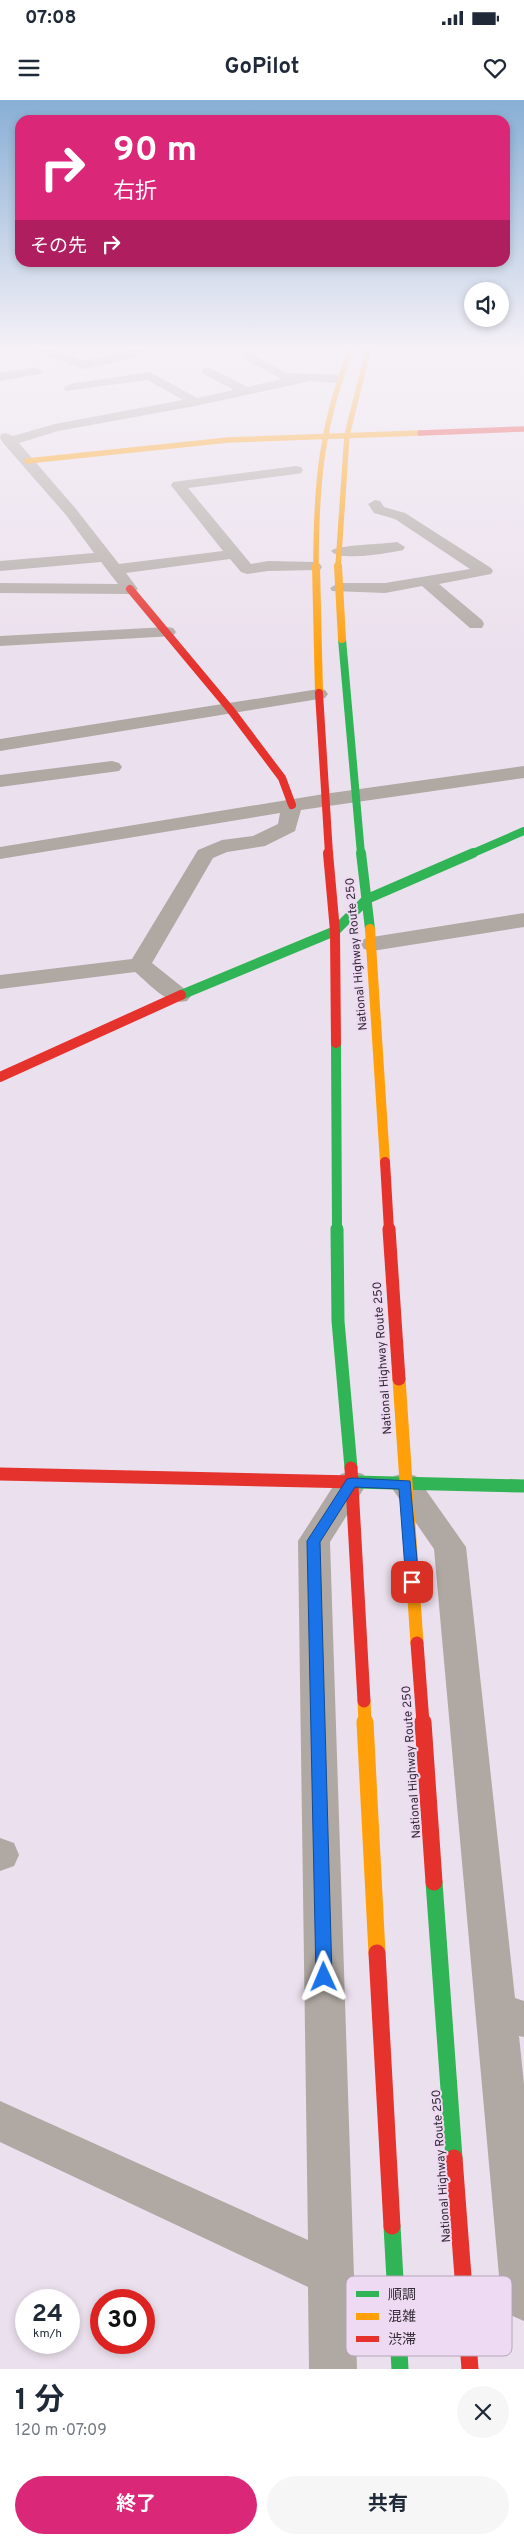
<!DOCTYPE html>
<html lang="ja">
<head>
<meta charset="utf-8">
<style>
  :root { --surface:#fff; --page:#f6f6f7; --text:#1f2937; --muted:#747a83; --accent:#db2777 }
  body { margin:0; font-family:Overpass,"Noto Sans JP",sans-serif; background:var(--page); color:var(--text); height:100vh; display:flex; flex-direction:column; font-size:19px; white-space:nowrap }
  * { box-sizing:border-box; margin:0 }
  p { font-size:16px; color:var(--muted) }
  .icon { flex:none; width:28px; height:28px; fill:none; stroke:currentColor; stroke-width:2; stroke-linecap:round; stroke-linejoin:round }
  .map { position:relative; height:2269px; overflow:hidden }
  .sheet { display:flex; flex-direction:column; background:var(--surface); flex:1 }
  .sheet>* { flex:none }
  .banner { position:absolute; left:15px; top:15px; width:495px; height:152px; border-radius:15px; box-shadow:0 2px 8px #0003; background:#db2777; color:#fff; overflow:hidden }
  .buttons { position:absolute; left:464px; top:182px; display:grid; gap:10px }
  .buttons a { display:grid; place-items:center; width:45px; height:45px; border-radius:50%; background:var(--surface); box-shadow:0 2px 8px #0003; font-size:25px }
  .speed { position:absolute; left:15px; top:2189px; display:flex; gap:10px; font-size:25px; font-weight:700; text-align:center }
  .speed>* { display:grid; place-content:center; width:65px; height:65px; border-radius:50%; background:var(--surface); box-shadow:0 2px 8px #0003; line-height:1 }
  .speed small { font-size:12px; font-weight:400 }
  .speed .limit { border:8px solid #d22; background:#fff; color:#111 }
  .pin { position:absolute; display:grid; place-items:center; width:42px; height:42px; color:#fff; margin:-21px; border-radius:10px; box-shadow:0 2px 8px #0006 }
  .me { position:absolute; width:55px; margin:-28px; rotate:359deg; stroke-linejoin:round; filter:drop-shadow(0 0 4px #0008) }
  .turn { display:flex; align-items:center; gap:18px; height:105px; padding:0 15px; font-size:22px }
  .turn .icon { width:65px; height:65px; stroke-width:2.5 }
  .turn b { display:block; font-size:35px; line-height:42px }
  .then { display:flex; align-items:center; height:48px; padding:0 15px; background:#0003; gap:10px; font-size:19px }
  .round { display:grid; place-items:center; flex:none; width:52px; height:52px; border-radius:26px; background:var(--page) }
  .head { display:flex; align-items:center; justify-content:space-between; height:85px; padding:0 15px }
  h1 { font-size:30px; font-weight:700; line-height:38px }
  .action { display:flex; gap:10px; margin-top:auto; padding:10px 15px }
  .action a { flex:1; height:58px; border-radius:30px; background:var(--accent); color:#fff; font-size:20px; font-weight:700; line-height:58px; text-align:center }
  .action a+a { background:var(--page); color:var(--text) }
  .status { display:flex; justify-content:space-between; align-items:center; height:35px; padding:0 25px; background:var(--surface); direction:ltr }
  .status svg { height:14px; fill:currentColor }
  header { display:flex; justify-content:space-between; align-items:center; height:65px; padding:0 15px; background:var(--surface); font-size:22px; font-weight:700 }
  .map>svg:first-child { display:block }
</style>
</head>
<body>
<div class="status"><b>07:08</b><svg viewBox="0 0 49 12"><path d="M0 12V9h3v3zM5 12V6h3v6zM10 12V3h3v9zM15 12V0h3v12zM26 1h20v11H26zM47 4h2v5h-2z"/></svg></div>
<header><svg class="icon" aria-label="menu" viewBox="0 0 24 24"><path d="M4 6h16M4 12h16M4 18h16"/></svg>GoPilot<svg class="icon" aria-label="heart" viewBox="0 0 24 24"><path d="M12 20l-8-8c-3-5 5-10 8-4 3-6 11-1 8 4z"/></svg></header>
<div class="map">
<svg width="524" height="2269" viewBox="0 0 524 2269">
  <rect width="100%" height="100%" fill="#ebe0ed"/>
  <g fill="none" stroke-linecap="round" stroke-linejoin="round">
    <g fill="#afa8a3" fill-rule="evenodd">
      <polygon points="24,247 43,247 84,261 125,252 135,247 151,247 133,258 83,269"/>
      <polygon points="246,251 287,273 339,275 345,279 339,283 310,281 195,306 58,331 19,343 76,409 119,464 223,451 173,388 171,385 173,382 296,366 301,367 303,370 301,373 296,374 188,388 251,464 268,461 314,462 320,464 322,467 320,470 268,471 247,474 241,472 230,459 126,473 138,489 130,494 0,493 0,483 118,484 101,462 0,471 0,461 94,453 66,415 4,344 0,338 1,334 6,333 13,336 55,324 183,300 148,280 65,291 64,288 70,284 150,272 197,298 234,290 204,274 202,271 204,268 208,267 248,287 282,279 242,258 240,255"/>
      <polygon points="36,267 42,271 40,274 0,281 0,273"/>
      <polygon points="375,400 380,401 384,407 405,413 491,468 493,471 491,474 439,484 482,520 484,524 482,528 470,528 422,486 385,493 332,491 330,488 338,483 385,483 470,469 395,419 374,413 368,404"/>
      <path d="M397,442L405,447L403,450C390,453 339,462 331,451C335,445 386,444 397,442Z"/>
      <polygon points="167,527 173,528 176,532 173,536 0,546 0,536"/>
      <polygon points="319,589 325,590 328,594 325,598 0,651 0,639"/>
      <polygon points="112,661 119,663 122,667 119,671 0,687 0,675"/>
      <path d="M524,666V678L301,710L295,731L265,746L227,752L213,758L152,863L187,891L191,896L187,901C167,906 150,884 135,872L0,889V875L132,859L198,750L222,740L253,736L278,724L280,713L0,759V747L324,694Z"/>
      <polygon points="524,813 524,827 372,851 364,849 361,844 364,839 372,837"/>
      <polygon points="352,1371 363,1374 368,1382 330,1442 357,2269 309,2269 308,2187 0,2042 0,2001 308,2140 298,1441 341,1374"/>
      <polygon points="405,1373 416,1376 466,1447 515,1898 524,1901 524,1937 519,1936 524,1984 524,2221 508,2214 501,2198 434,1449 389,1384 394,1376"/>
      <polygon points="0,1738 14,1743 19,1755 14,1766 0,1771"/>
    </g>
    <g stroke="#30b455" stroke-width="8">
      <polyline points="342,539 361,754"/>
      <polyline points="471,754 524,731"/>
    </g>
    <g stroke="#30b455" stroke-width="10">
      <polyline points="361,753 370,829"/>
      <polyline points="181,895 335,831 367,799 473,753"/>
      <polyline points="336,943 337,1130"/>
    </g>
    <g stroke="#30b455" stroke-width="13">
      <polyline points="337,1129 338,1221 351,1368"/>
      <polyline points="354,1382 524,1386"/>
    </g>
    <g stroke="#30b455" stroke-width="17">
      <polyline points="434,1782 454,2058"/>
      <polyline points="392,2126 400,2269"/>
    </g>
    <g stroke="#ff9f0a" stroke-width="5.5">
      <polyline points="27,361 228,340 420,333"/>
      <path d="M316,467C316,386 321,323 352,247"/>
      <polyline points="338,467 347,335 369,247"/>
    </g>
    <g stroke="#ff9f0a" stroke-width="8">
      <polyline points="316,466 319,593"/>
      <polyline points="338,466 342,539"/>
    </g>
    <polyline stroke="#ff9f0a" stroke-width="10" points="370,829 385,1062"/>
    <g stroke="#ff9f0a" stroke-width="13">
      <polyline points="399,1279 417,1543"/>
      <polyline points="364,1601 365,1623"/>
    </g>
    <polyline stroke="#ff9f0a" stroke-width="17" points="365,1622 377,1853"/>
    <polyline stroke="#e5322d" stroke-width="5.5" points="420,333 524,329"/>
    <g stroke="#e5322d" stroke-width="8">
      <polyline points="130,489 230,609 282,678 292,705"/>
      <polyline points="319,593 329,754"/>
    </g>
    <g stroke="#e5322d" stroke-width="10">
      <polyline points="328,753 335,831 336,943"/>
      <polyline points="0,977 181,895"/>
      <polyline points="385,1062 389,1130"/>
    </g>
    <g stroke="#e5322d" stroke-width="13">
      <polyline points="389,1129 399,1279"/>
      <polyline points="351,1368 364,1601"/>
      <polyline points="0,1374 354,1382"/>
      <polyline points="417,1543 423,1623"/>
    </g>
    <g stroke="#e5322d" stroke-width="17">
      <polyline points="423,1622 434,1782"/>
      <polyline points="377,1853 392,2126"/>
      <polyline points="454,2058 470,2269"/>
    </g>
  </g>
  <linearGradient id="sky" x2="0" y2="1"><stop stop-color="#88afd5"/><stop offset="0.44" stop-color="#f6f1f7"/><stop offset="1" stop-color="#f6f1f7" stop-opacity="0"/></linearGradient>
  <rect width="524" height="565" fill="url(#sky)"/>
  <polygon fill="#1a73e8" stroke="#114b97" points="352,1378 410,1381 419,1482 412,1487 406,1482 399,1389 355,1387 320,1442 332,1877 330,1882 324,1884 318,1882 316,1877 307,1441 347,1379"/>
  <g text-anchor="middle" dominant-baseline="central" stroke-width="4" stroke-linejoin="round" paint-order="stroke">
    <g font-size="12" fill="#342c36" stroke="#efdaf3">
      <text transform="translate(357 854) rotate(-95)">National Highway Route 250</text>
      <text transform="translate(383 1258) rotate(-94)">National Highway Route 250</text>
      <text transform="translate(412 1662) rotate(-94)">National Highway Route 250</text>
      <text transform="translate(442 2066) rotate(-94)">National Highway Route 250</text>
    </g>
  </g>
  <rect x="346" y="2176" width="166" height="80" rx="8" fill="#efdaf3" stroke="#b7a6ba" stroke-width="1"/>
  <rect x="356" y="2191" width="23" height="6" fill="#30b455"/>
  <rect x="356" y="2213" width="23" height="7" fill="#ff9f0a"/>
  <rect x="356" y="2236" width="23" height="6" fill="#e5322d"/>
  <g font-size="14" fill="#342c36">
    <text x="388" y="2199">順調</text>
    <text x="388" y="2221">混雑</text>
    <text x="388" y="2244">渋滞</text>
  </g>
</svg>
<div class="buttons">
<a><svg class="icon" aria-label="sound" viewBox="0 0 24 24"><path d="M4 9h4l5-4v14l-5-4H4zM17 9q2 3 0 6"/></svg></a>
</div>
<div class="speed"><div>24<small>km/h</small></div><div class="limit">30</div></div>
<div class="pin" style="left:412px;top:1482px;background:#d93025"><svg class="icon" aria-label="arrive" viewBox="0 0 24 24"><path d="M6 21V4h12l-3 4 3 4H6"/></svg></div>
<svg class="me" style="left:324px;top:1877px" viewBox="-20 -20 40 40"><path d="M0-17L14 15 0 8-14 15z" fill="#1a73e8" stroke="#fff" stroke-width="4"/></svg>
<div class="banner">
<div class="turn"><svg class="icon" aria-label="right" viewBox="0 0 24 24"><path d="M7 20v-9h11M14 6l5 5-5 5"/></svg><div><b>90 m</b>右折</div></div>
<div class="then">その先<svg class="icon" aria-label="right" viewBox="0 0 24 24"><path d="M7 20v-9h11M14 6l5 5-5 5"/></svg></div>
</div>
</div>
<section class="sheet">
<div class="head"><div><h1>1 分</h1><p>120 m · 07:09</p></div><a class="round"><svg class="icon" aria-label="close" viewBox="0 0 24 24"><path d="M6 6l12 12M18 6L6 18"/></svg></a></div>
<div class="action"><a>終了</a><a>共有</a></div>
</section>
</body>
</html>
